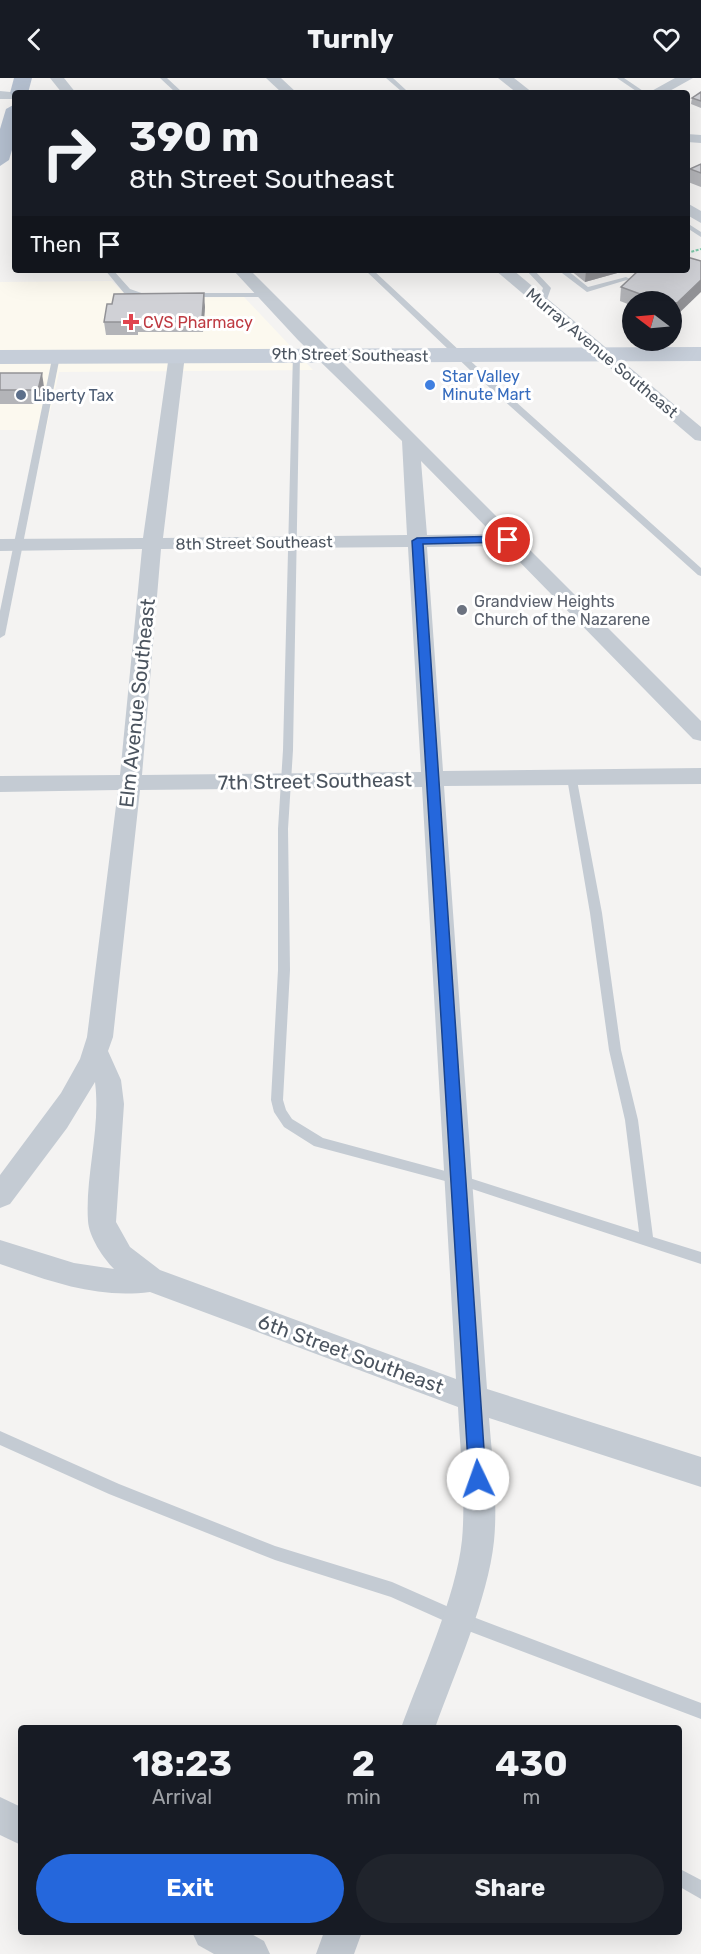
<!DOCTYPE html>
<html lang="en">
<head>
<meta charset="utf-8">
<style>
  :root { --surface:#171b24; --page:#20242c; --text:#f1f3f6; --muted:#9ea1a6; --accent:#2567dc }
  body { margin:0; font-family:Rubik,sans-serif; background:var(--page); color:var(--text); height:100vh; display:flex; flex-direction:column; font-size:22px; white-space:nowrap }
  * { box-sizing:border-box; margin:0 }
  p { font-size:20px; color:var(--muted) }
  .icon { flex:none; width:33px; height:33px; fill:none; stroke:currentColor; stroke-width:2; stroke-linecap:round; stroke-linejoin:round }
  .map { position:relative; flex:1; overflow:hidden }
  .panel { position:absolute; left:18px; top:1647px; width:664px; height:210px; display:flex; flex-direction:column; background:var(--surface); border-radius:6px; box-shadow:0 6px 24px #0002 }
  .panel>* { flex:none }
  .banner { position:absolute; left:12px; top:12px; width:678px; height:183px; border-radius:6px; box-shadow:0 6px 24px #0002; background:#171b24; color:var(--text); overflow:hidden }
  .needle { width:39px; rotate:286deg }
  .tools { position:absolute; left:622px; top:213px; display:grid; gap:12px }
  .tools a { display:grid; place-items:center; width:60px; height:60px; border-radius:50%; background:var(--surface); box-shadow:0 6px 24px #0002; font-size:30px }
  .pin { position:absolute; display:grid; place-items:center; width:51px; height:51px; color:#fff; margin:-26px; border:3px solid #fff; border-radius:50%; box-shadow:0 2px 6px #0007 }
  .me { position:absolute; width:66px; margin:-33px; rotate:357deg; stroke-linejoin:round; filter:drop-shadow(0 0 4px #0008) }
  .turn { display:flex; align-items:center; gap:21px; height:126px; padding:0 18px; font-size:27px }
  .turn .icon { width:78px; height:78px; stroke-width:2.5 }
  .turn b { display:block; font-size:42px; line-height:51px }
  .then { display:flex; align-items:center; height:57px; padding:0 18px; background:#0003; gap:12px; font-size:22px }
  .eta { display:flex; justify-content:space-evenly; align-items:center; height:102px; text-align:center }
  .eta b { font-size:36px; font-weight:700; line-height:42px }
  .button { display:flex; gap:12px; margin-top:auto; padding:12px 18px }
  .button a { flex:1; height:69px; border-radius:36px; background:var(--accent); color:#fff; font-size:24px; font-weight:700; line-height:69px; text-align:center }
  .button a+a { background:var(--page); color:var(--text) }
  header { display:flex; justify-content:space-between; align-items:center; height:78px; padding:0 18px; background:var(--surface); font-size:27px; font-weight:700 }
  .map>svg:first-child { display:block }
</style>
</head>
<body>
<header><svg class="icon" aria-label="back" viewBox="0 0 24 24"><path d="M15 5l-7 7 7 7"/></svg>Turnly<svg class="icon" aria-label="heart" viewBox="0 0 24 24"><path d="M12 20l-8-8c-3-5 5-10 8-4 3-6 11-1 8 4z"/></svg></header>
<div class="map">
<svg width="701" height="1876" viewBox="0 0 701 1876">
  <rect width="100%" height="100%" fill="#f4f3f2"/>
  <polygon fill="#fcf9ef" points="112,203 123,214 142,220 244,219 313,292 59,294 46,352 0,352 0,204"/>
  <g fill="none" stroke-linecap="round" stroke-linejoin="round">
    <polyline stroke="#7ecbab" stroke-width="2" stroke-dasharray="3 1.5" stroke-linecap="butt" points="687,175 701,171"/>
    <g fill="#c4cbd3" fill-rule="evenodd">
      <polygon points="160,0 167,0 183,15 176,15"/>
      <polygon points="386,0 393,0 406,12 401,13"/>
      <polygon points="617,0 624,0 646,15 639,15"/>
      <polygon points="687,145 701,154 701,159 687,150"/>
      <polygon points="105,192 113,192 130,211 150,218 146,220 124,215"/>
      <polygon points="365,192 373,192 476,288 701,490 701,498 698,497 470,292"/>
      <polygon points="526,192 534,192 551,210 545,227 538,225 543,210"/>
      <polygon points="558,192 567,192 588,209 626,199 630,201 587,214"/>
      <polygon points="185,215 265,215 269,217 265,219 188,219 184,217"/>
      <polygon points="293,275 300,277 293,672 288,751 290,892 283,1022 286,1032 292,1041 323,1060 460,1097 639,1154 625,1042 609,972 590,835 567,700 568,697 576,697 602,835 621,972 638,1042 653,1159 701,1174 701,1186 460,1107 314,1068 284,1049 274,1034 271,1022 278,892 278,751 283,672"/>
      <polygon points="53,276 60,278 5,557 0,560 0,533"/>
      <polygon points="0,1353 119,1406 275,1468 392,1504 460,1534 701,1625 701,1641 458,1549 391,1519 275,1482 109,1416 0,1367"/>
      <polygon points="680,1791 701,1802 701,1821 680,1809"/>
    </g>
    <g fill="#c4cbd3" fill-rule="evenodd">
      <polygon points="50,0 64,0 76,15 62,15"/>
      <polygon points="266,0 281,0 297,15 282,15"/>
      <polygon points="498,0 514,0 533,15 517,15"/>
      <polygon points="675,0 693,0 666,15 648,15"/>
      <polygon points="0,13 20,15 15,15 15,21 0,21"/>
      <polygon points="687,56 701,57 701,65 687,64"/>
      <polygon points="687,125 701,133 701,145 687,137"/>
      <path d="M233,192H250L701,643V663L693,661L504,468L427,469L443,693L701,690V706L444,708L487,1311L701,1379V1409L489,1340C492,1380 498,1422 494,1463C488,1521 455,1594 435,1650H401C421,1595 456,1519 462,1462C466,1418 460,1373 458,1329L150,1214C96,1221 50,1203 0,1186V1162L74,1185L114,1191C103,1180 89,1159 88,1143C85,1097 101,1051 95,1004L67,1050L10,1126L0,1130V1097L61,1015L80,981L87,959L118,712L0,714V698L120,697L142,471L0,473V461L143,460L169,277L177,272L185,277L163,460L407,457L402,363L298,262ZM421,383L493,456L427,457ZM408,469L421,694L142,697L161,471ZM422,709L456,1301L160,1192L130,1169L116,1144L124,1026L121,1002L108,973L113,959L140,712Z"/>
      <polygon points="495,192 513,192 701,349 701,363 695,362"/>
      <polygon points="0,1719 21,1729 21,1767 0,1757"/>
      <polygon points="192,1854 248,1854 264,1863 270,1876 214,1876 198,1867"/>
      <polygon points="324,1854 362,1854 354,1876 316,1876"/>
    </g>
    <polygon fill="#c6ced9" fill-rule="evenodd" points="701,269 701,283 0,286 0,272"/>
    <g fill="#b4bfcf" fill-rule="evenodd">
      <polygon points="14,0 32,0 28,15 15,15 15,19 13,19 10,15"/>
      <polygon points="15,26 15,62 9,82 0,88 0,51 6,31"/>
    </g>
  </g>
  <g fill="#b3b4b8">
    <polygon points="701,14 701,30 691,26 692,20"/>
    <polygon points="690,91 701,95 701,109 688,104"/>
    <polygon points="570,192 628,192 585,204"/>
    <polygon points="687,192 675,239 672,239 672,224 633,224 633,228 620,223 621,209"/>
    <polygon points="205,229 203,254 138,254 138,257 106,257 104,244"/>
    <polygon points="0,295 44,309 40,326 0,326"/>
  </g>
  <g fill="#929296">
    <polygon points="586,192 628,192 585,204"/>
    <polygon points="701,202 701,214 675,239 677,225"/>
    <polygon points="204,215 205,229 203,254 202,240"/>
    <polygon points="42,295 44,309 40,326 38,312"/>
  </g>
  <g fill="#d0d1d6" stroke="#929296" stroke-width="1.5">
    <polygon points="701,14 701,23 692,20"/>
    <polygon points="701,86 701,95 690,91"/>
    <polygon points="687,179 701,183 701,202 677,225 651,220 621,209 639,192 687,192"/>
    <polygon points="204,215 202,240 137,241 137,244 104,244 107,226 112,226 114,216"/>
    <polygon points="0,295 42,295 38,312 0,312"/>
  </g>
  <polygon fill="#2567dc" stroke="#18438f" stroke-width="1.5" points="508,458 512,459 512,464 423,466 486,1401 484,1407 478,1409 472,1407 469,1401 412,463 417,460"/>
  <path fill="#e0444e" stroke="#fff" stroke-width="2" d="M128 235h6v6h6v6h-6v6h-6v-6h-6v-6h6z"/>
  <circle fill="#3f7fe0" stroke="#fff" stroke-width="2" cx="430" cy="307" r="6"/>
  <circle fill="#5c6f8a" stroke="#fff" stroke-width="2" cx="21" cy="317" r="6"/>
  <circle fill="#6b7280" stroke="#fff" stroke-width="2" cx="462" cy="532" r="6"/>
  <g text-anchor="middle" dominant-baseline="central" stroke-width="6" stroke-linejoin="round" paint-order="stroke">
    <g font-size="16" fill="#be3a42" stroke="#fff" text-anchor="start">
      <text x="143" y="244">CVS Pharmacy</text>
    </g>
    <g font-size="16" fill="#4b545f" stroke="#fff">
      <text transform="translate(602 275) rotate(40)">Murray Avenue Southeast</text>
      <text transform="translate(350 277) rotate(1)">9th Street Southeast</text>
      <text transform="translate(254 465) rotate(-1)">8th Street Southeast</text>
    </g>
    <g font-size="16" fill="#366cbe" stroke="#fff" text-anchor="start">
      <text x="442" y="298">Star Valley<tspan x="442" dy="18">Minute Mart</tspan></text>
    </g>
    <g font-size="16" fill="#4e5e75" stroke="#fff" text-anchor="start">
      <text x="33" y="317">Liberty Tax</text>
    </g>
    <g font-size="16" fill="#5b616d" stroke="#fff" text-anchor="start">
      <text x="474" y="523">Grandview Heights<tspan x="474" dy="18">Church of the Nazarene</tspan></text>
    </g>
    <g font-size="20" fill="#4b545f" stroke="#fff">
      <text transform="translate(137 625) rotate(-84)">Elm Avenue Southeast</text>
      <text transform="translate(315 703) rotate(-1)">7th Street Southeast</text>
      <text transform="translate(351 1276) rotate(20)">6th Street Southeast</text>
    </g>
  </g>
</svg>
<div class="tools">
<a><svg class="needle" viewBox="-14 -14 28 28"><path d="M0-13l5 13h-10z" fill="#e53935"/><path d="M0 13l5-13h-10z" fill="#9ea1a6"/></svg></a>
</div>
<div class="pin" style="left:508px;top:462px;background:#d93025"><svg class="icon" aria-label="arrive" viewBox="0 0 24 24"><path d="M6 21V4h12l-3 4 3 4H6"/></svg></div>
<svg class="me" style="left:478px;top:1401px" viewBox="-20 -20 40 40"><circle r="19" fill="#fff"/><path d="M0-13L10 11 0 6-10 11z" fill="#2567dc"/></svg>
<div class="banner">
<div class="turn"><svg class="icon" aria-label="right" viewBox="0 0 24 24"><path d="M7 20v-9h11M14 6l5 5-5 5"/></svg><div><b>390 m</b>8th Street Southeast</div></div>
<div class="then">Then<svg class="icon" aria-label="arrive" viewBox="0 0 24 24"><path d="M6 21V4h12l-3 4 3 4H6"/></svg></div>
</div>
<section class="panel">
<div class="eta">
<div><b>18:23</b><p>Arrival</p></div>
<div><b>2</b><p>min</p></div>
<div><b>430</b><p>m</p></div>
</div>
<div class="button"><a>Exit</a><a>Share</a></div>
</section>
</div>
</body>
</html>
